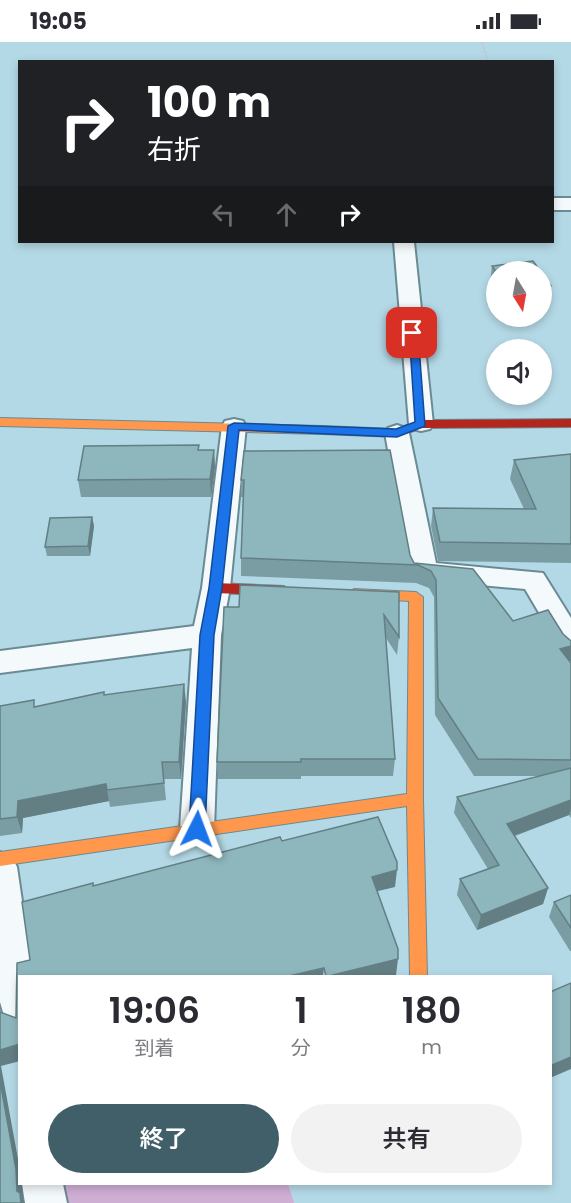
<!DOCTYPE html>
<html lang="ja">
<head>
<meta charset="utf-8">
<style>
  :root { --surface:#fff; --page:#f2f2f3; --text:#2b2b33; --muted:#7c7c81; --accent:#405f69 }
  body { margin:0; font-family:Poppins,"Noto Sans JP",sans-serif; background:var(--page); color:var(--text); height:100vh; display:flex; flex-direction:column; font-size:22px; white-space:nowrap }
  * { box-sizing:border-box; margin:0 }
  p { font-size:20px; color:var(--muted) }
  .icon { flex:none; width:33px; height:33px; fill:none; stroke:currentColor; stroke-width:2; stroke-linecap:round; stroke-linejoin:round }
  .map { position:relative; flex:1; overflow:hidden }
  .drawer { position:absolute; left:18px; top:933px; width:534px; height:210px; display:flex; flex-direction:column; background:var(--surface); border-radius:0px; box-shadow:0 3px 9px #0003 }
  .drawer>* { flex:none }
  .hud { position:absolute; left:18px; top:18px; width:536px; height:183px; border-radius:0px; box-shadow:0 3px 9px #0003; background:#202124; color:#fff; overflow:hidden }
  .needle { width:39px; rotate:169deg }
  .buttons { position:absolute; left:486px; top:219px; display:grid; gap:12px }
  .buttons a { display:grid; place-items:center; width:66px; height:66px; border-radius:50%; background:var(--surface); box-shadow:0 3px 9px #0003; font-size:30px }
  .pin { position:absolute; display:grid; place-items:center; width:51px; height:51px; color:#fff; margin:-26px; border-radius:12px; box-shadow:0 3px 9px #0006 }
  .me { position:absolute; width:66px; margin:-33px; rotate:3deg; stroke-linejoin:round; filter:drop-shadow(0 0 4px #0008) }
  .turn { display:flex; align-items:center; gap:21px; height:126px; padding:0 30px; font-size:27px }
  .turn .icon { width:78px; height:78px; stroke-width:2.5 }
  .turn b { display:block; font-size:42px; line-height:51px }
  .lanes { display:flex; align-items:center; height:57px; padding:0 30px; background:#0003; justify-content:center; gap:30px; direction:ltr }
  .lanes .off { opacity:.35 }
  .eta { display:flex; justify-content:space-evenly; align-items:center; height:102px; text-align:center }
  .eta b { font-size:36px; font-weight:600; line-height:42px }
  .button { display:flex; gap:12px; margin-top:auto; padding:12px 30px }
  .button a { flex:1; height:69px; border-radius:36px; background:var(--accent); color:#fff; font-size:24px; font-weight:600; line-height:69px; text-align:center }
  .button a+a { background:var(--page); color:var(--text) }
  .status { display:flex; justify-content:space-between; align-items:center; height:42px; padding:0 30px; background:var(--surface); direction:ltr }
  .status svg { height:16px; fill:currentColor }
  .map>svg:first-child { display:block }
</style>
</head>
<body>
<div class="status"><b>19:05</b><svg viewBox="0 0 49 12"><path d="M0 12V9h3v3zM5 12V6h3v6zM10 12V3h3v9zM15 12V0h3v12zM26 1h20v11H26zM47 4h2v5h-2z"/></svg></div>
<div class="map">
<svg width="571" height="1161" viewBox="0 0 571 1161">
  <rect width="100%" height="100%" fill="#b4d9e6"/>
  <polygon fill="#cfaed4" points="59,1142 288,1142 294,1161 62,1161"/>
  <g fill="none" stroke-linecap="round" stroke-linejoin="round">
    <g stroke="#6a8a94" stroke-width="4">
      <g id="street">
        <rect x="552" y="156" width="19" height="12"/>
        <polygon points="394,200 414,200 433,382 430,387 421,389 412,387 409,382"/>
        <polygon points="234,377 243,379 246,384 230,546 221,593 214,787 209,797 197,801 185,797 180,787 192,606 0,631 0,609 194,584 202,546 222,384 225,379"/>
        <polygon points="397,383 406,386 409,391 436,521 543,531 571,576 571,611 561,608 525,547 414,537 410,530 385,391 388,386"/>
        <polygon points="0,810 12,815 17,825 33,934 20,934 20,989 7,984 0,960"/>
        <polygon points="22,1142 63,1142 67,1161 25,1161"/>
      </g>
    </g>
    <g stroke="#6a8a94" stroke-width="2">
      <g id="slow">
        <polygon points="0,376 322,384 328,388 322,392 0,384"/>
        <polygon points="354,547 416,550 423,555 423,757 427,934 410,934 407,764 0,824 0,810 407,752 409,559 349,555 347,552"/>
      </g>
    </g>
    <g stroke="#6a8a94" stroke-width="2">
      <g id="jam">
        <polygon points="571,377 571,385 422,386 397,395 322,392 316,388 322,384 396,387 421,378"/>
        <polygon points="216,541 284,544 291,549 284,554 216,551 209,546"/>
      </g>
    </g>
    <polyline stroke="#becacd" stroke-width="2" stroke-dasharray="3 1.5" stroke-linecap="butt" points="482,0 488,20"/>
    <use href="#street" fill="#f4f9fb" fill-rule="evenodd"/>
    <use href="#slow" fill="#ff974d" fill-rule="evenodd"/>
    <use href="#jam" fill="#b3261e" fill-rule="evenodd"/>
  </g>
  <g fill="#7a9da3">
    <polygon points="492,224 496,230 496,251 490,241"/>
    <polygon points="199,403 199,408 214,408 215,426 211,455 81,455 78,438"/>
    <polygon points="244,409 410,513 414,521 473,527 513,579 563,592 571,599 571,618 570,620 571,621 571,776 569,773 515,794 548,846 543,862 477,888 457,853 460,837 488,827 454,771 457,755 538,734 474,734 435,673 434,555 429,546 416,541 241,534 241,516 243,455 241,455 241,438"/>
    <polygon points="571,412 571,521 438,519 431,484 433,466 524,467 510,437 514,418"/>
    <polygon points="92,475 94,484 90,514 47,514 45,505"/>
    <polygon points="399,550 399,595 397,613 386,596 395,717 393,734 301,734 301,737 218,737 217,720 239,565"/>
    <polygon points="104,653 186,660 181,737 164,737 166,758 110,765 109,759 23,776 22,791 0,794 0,664 35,665"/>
    <polygon points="571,853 571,909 570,909 549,875 554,860"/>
  </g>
  <g fill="#637f84">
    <polygon points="551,244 548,261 542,262 542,245"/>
    <polygon points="214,408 215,426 211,455 210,437"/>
    <polygon points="92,475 94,484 90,514 88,504"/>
    <polygon points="571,604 571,619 556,624 560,607"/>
    <polygon points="184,642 186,660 181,737 179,720"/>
    <polygon points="106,742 109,759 23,776 22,791 17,775 18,759"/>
    <polygon points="571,758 571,767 569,773 503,798 507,782"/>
    <polygon points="397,828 395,845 370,851 372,835"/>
    <polygon points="548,846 543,862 477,888 481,873"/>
    <polygon points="398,917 396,933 388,934 329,934"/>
    <polygon points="324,926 323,934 289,934"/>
    <polygon points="20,1002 20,1019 1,1024 20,1128 20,1142 22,1142 23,1157 25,1161 21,1161 17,1149 0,1039 0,1008"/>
    <polygon points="571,1015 571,1027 550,1036 550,1024"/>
  </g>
  <g fill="#8eb6bd" stroke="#637f84" stroke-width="1.5">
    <polygon points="533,219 541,230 496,230 492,224"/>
    <polygon points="542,230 551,244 542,245"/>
    <polygon points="199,403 198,408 214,408 210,437 78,438 84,404"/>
    <polygon points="390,408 410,513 414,521 473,527 513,579 548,568 563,592 571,599 571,604 560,607 571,621 571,718 478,717 438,656 436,538 431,529 418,523 241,516 244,438 241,438 244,409"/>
    <polygon points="571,412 571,502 440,500 433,466 536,467 514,418"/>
    <polygon points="92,475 88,504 45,505 50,476"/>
    <polygon points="240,543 399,550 399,595 384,573 395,717 301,717 301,720 217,720 224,565 239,565"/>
    <polygon points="184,642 179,720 162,720 164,741 107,748 106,742 18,759 17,775 0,777 0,664 34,658 34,665 104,650 104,653"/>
    <polygon points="571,726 571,758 507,782 548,846 481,873 460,837 499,823 457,755"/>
    <polygon points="378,775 397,820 397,828 372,835 398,907 398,917 329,934 326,934 324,926 289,934 20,934 20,1002 0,1008 0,970 16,976 17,921 30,918 22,860 93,841 93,844 280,795 282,799"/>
    <polygon points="571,853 571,886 554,860"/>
    <polygon points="571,941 571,1015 550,1024 550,950"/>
    <polygon points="0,1039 16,1127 17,1149 20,1151 21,1161 0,1161"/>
  </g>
  <polygon fill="#1a73e8" stroke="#114b97" stroke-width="1.5" points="409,288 418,291 425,384 397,395 239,388 222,546 214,593 205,787 202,792 191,792 189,787 200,593 209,546 228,384 234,381 396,387 415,380"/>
</svg>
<div class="buttons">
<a><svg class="needle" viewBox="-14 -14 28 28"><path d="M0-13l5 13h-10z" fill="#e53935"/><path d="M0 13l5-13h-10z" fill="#7c7c81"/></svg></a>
<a><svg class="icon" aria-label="sound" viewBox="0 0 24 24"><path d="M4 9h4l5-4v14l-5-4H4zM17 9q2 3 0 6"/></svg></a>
</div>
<div class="pin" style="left:412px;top:291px;background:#d93025"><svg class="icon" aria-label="arrive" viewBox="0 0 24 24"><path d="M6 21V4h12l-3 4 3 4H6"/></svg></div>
<svg class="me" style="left:197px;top:787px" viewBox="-20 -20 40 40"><path d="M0-17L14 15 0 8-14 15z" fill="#1a73e8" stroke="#fff" stroke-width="4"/></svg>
<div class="hud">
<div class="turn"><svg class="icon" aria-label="right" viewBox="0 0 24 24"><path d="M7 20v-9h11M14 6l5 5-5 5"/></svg><div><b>100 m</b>右折</div></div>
<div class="lanes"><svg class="icon off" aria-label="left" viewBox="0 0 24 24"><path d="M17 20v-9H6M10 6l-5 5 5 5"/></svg><svg class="icon off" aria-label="ahead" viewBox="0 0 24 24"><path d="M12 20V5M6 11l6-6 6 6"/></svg><svg class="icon" aria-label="right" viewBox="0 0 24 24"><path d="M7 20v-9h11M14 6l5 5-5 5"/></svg></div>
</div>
<section class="drawer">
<div class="eta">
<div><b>19:06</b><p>到着</p></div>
<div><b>1</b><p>分</p></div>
<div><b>180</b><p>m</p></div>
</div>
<div class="button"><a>終了</a><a>共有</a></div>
</section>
</div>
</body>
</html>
